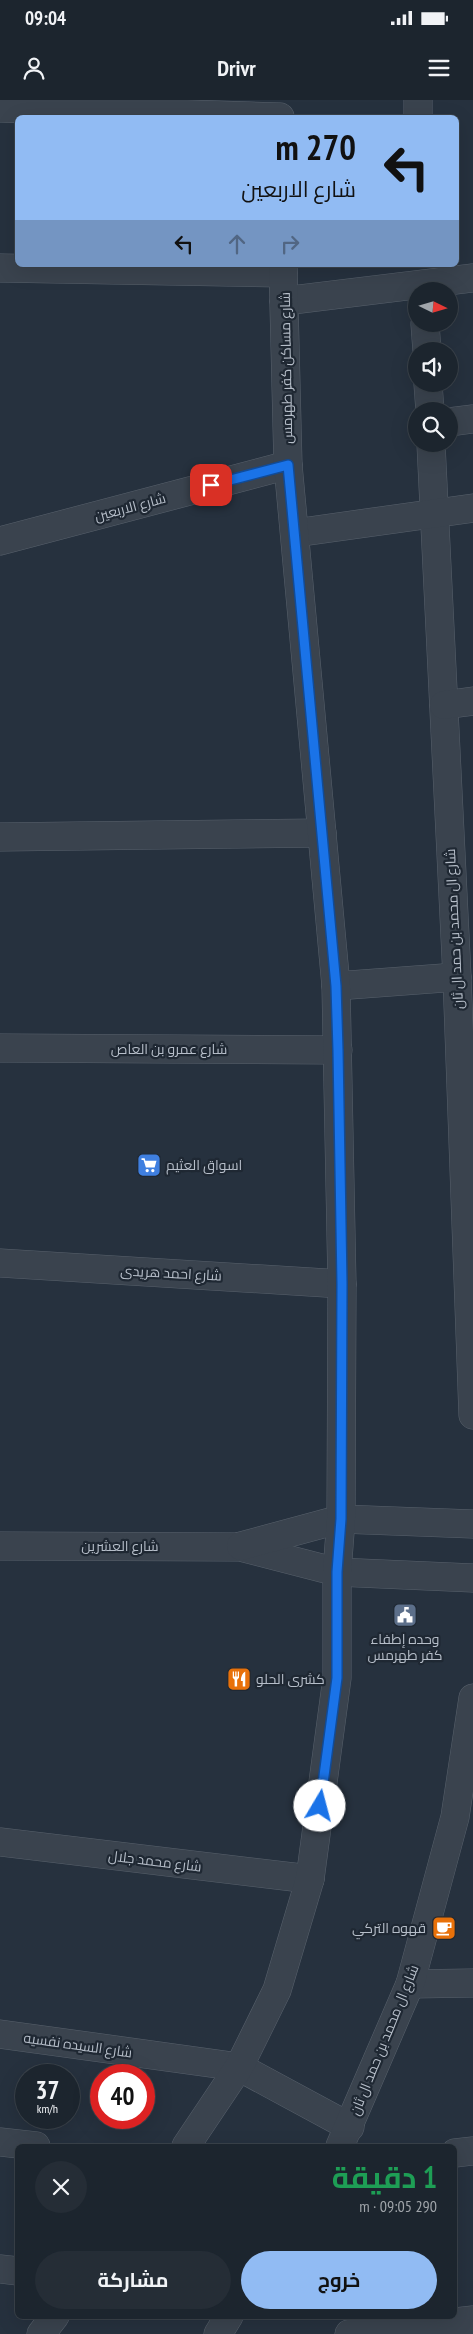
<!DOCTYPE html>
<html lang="ar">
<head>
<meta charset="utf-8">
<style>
  :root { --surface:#1c252e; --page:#252d36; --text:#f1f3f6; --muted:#a0a5aa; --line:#3a424a; --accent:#91bbf3 }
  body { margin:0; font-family:"PT Sans Narrow",Cairo,sans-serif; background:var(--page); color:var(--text); direction:rtl; height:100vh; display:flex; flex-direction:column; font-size:19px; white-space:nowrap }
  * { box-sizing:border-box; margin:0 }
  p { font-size:16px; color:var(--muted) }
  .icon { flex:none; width:28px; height:28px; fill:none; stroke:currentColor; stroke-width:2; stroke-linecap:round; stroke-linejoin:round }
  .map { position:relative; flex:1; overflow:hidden; direction:ltr }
  .panel { position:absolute; left:15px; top:2044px; width:442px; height:175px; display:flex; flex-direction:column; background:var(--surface); border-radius:8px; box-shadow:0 5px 20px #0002,0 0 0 1px var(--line); direction:rtl }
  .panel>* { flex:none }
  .guide { position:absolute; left:15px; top:15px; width:444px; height:152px; border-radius:8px; box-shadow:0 5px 20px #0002,0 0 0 1px var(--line); direction:rtl; background:#91bbf3; color:#111; overflow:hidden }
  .needle { width:32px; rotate:95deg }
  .tools { position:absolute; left:408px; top:182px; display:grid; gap:10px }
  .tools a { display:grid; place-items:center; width:50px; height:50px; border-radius:50%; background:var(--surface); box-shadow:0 5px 20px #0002,0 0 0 1px var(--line); font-size:25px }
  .speed { position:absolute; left:15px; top:1964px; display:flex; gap:10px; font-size:25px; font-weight:700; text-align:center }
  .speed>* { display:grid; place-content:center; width:65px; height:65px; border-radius:50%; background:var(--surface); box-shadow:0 5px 20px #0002,0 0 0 1px var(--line); line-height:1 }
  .speed small { font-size:12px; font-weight:400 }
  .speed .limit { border:8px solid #d22; background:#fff; color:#111 }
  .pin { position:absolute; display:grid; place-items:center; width:42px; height:42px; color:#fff; margin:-21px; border-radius:10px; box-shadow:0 2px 8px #0006 }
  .me { position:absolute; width:55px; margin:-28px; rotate:8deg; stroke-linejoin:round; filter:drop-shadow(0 0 4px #0008) }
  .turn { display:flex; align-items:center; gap:18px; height:105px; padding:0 20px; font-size:22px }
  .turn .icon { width:65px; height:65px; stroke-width:2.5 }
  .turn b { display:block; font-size:35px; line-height:42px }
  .lanes { display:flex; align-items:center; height:48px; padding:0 20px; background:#0003; justify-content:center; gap:25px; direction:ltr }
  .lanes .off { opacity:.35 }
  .round { display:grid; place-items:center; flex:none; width:52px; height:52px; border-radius:26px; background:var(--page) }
  .overview { display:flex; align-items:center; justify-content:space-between; height:85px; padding:0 20px }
  h1 { font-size:30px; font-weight:700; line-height:38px; color:#1e9e55 }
  .action { display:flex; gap:10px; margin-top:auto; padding:10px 20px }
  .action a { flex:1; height:58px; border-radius:30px; background:var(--accent); color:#111; font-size:20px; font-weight:700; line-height:58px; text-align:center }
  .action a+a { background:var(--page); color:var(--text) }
  .status { display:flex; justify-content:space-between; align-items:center; height:35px; padding:0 25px; background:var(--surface); direction:ltr }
  .status svg { height:14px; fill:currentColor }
  header { display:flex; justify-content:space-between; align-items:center; height:65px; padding:0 20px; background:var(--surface); font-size:22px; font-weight:700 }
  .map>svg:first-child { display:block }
</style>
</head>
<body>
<div class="status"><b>09:04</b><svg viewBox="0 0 49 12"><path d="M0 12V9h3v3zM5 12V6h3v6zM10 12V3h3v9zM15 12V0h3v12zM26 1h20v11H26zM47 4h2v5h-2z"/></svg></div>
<header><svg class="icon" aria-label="menu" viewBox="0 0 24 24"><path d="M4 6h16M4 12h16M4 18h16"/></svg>Drivr<svg class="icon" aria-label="person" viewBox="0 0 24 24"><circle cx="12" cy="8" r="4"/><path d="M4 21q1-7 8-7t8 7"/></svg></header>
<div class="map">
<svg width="473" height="2234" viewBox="0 0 473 2234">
  <rect width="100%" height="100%" fill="#26313e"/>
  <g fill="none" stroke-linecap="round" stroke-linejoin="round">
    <g stroke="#58616c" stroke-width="29">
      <g id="minor">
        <polyline points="418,0 418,18"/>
        <polyline points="0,8 280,17"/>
        <polyline points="0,168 283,173"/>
        <polyline points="284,201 473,178"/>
        <polyline points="425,224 427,251"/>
        <polyline points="428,284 430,311"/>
        <polyline points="449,322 473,319"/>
        <polyline points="431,344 457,877 473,1315"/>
        <polyline points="295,433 473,408"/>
        <polyline points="0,441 288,365"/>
        <polyline points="444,605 473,601"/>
        <polyline points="0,737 322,733"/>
        <polyline points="336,886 457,877"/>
        <polyline points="0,948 338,950"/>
        <polyline points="0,1163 342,1184"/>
        <polyline points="0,1446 240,1447 337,1472 473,1478"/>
        <polyline points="241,1446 341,1419 473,1424"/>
        <polyline points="0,1742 310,1779"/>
        <polyline points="410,1884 473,1883"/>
        <polyline points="0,1934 239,1967 350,2027"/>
        <polyline points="0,2042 36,2046"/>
        <polyline points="186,2046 239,1967 277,1890 310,1779 337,1578 337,1472 341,1419 342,1184 336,886 288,365 283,165"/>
        <polyline points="340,2046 410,1884 455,1717 473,1598"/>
        <polyline points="455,2053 473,2051"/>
        <polyline points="0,2169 18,2171"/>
        <polyline points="41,2234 55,2216"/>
        <polyline points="218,2234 229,2216"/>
        <polyline points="349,2234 473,2220"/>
      </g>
    </g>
    <use href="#minor" stroke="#3a434e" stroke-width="28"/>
  </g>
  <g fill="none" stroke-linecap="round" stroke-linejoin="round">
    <g stroke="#114b97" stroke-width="12">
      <polyline id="route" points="211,385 288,365 336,886 338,950 342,1184 341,1419 337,1472 337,1578 320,1706"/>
    </g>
    <use href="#route" stroke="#1a73e8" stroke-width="9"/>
  </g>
  <defs>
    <g id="supermarket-square" transform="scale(1.25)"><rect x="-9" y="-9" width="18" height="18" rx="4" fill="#3f7fe0" stroke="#1f2833"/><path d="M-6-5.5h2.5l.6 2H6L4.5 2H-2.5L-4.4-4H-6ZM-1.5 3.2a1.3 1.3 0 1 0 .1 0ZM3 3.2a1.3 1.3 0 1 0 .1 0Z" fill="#fff"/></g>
    <g id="civic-square" transform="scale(1.25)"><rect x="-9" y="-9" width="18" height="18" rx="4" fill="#5c6f8a" stroke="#1f2833"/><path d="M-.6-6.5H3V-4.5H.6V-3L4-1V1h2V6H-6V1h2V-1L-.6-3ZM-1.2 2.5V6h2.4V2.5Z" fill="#fff"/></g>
    <g id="restaurant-square" transform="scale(1.25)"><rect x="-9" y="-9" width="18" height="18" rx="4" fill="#e8710a" stroke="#1f2833"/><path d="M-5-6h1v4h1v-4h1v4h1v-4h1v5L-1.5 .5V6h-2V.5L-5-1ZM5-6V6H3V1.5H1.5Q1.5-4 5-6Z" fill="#fff"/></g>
    <g id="cafe-square" transform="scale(1.25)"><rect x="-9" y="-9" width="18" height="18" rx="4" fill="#e8710a" stroke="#1f2833"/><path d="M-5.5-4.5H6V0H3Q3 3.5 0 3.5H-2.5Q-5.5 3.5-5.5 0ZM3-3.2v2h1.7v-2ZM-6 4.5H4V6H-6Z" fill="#fff"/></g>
  </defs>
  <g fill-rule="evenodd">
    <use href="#supermarket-square" x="149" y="1065"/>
    <use href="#civic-square" x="405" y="1515"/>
    <use href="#restaurant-square" x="239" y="1579"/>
    <use href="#cafe-square" x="444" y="1828"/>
  </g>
  <g text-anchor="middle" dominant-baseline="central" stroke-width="4.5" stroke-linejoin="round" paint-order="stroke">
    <g font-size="14" fill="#b6bec9" stroke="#1f2833">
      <text transform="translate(286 268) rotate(-91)">شارع مساكن كفر طهرمس</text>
      <text transform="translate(130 407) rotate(-15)">شارع الاربعين</text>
      <text transform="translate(454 829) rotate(-93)">شارع ال محمد بن حمد ال ثان</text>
      <text x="169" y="949">شارع عمرو بن العاص</text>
      <text transform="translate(171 1173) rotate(3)">شارع احمد هريدى</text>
      <text x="120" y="1446">شارع العشرين</text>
      <text transform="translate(155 1761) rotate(7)">شارع محمد جلال</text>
      <text transform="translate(384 1940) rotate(-68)">شارع ال محمد بن حمد ال ثان</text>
      <text transform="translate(78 1945) rotate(8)">شارع السيده نفسيه</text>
    </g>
    <g font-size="14" fill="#b6bec9" stroke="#1f2833" text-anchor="start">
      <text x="166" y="1065">اسواق العثيم</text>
      <text x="405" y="1539" text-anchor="middle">وحده إطفاء<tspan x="405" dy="16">كفر طهرمس</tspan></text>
      <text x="256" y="1579">كشرى الحلو</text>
      <text x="426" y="1828" text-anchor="end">قهوه التركي</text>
    </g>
  </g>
</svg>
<div class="tools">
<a><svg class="needle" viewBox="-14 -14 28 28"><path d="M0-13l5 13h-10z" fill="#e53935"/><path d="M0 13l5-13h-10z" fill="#a0a5aa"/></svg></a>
<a><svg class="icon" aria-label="sound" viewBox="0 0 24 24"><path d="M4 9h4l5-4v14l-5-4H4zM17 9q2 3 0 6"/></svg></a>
<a><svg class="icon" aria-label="search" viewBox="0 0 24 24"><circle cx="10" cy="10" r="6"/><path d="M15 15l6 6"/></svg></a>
</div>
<div class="speed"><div>37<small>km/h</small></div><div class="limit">40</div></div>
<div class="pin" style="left:211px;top:385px;background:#d93025"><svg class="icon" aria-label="arrive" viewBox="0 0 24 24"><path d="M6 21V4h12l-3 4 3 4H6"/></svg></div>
<svg class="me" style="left:320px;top:1706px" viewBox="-20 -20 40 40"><circle r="19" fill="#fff"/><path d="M0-13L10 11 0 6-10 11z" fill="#1a73e8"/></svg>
<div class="guide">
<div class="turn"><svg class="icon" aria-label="left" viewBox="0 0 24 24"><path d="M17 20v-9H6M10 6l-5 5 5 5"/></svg><div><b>270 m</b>شارع الاربعين</div></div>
<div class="lanes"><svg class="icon" aria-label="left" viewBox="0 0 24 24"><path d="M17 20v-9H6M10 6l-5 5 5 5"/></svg><svg class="icon off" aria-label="ahead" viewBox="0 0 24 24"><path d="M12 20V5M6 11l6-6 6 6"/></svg><svg class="icon off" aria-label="right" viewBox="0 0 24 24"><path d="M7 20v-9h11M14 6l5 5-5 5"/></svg></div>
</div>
<section class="panel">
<div class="overview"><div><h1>1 دقيقة</h1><p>290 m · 09:05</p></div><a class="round"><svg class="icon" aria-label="close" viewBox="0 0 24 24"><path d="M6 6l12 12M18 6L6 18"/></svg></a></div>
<div class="action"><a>خروج</a><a>مشاركة</a></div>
</section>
</div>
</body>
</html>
